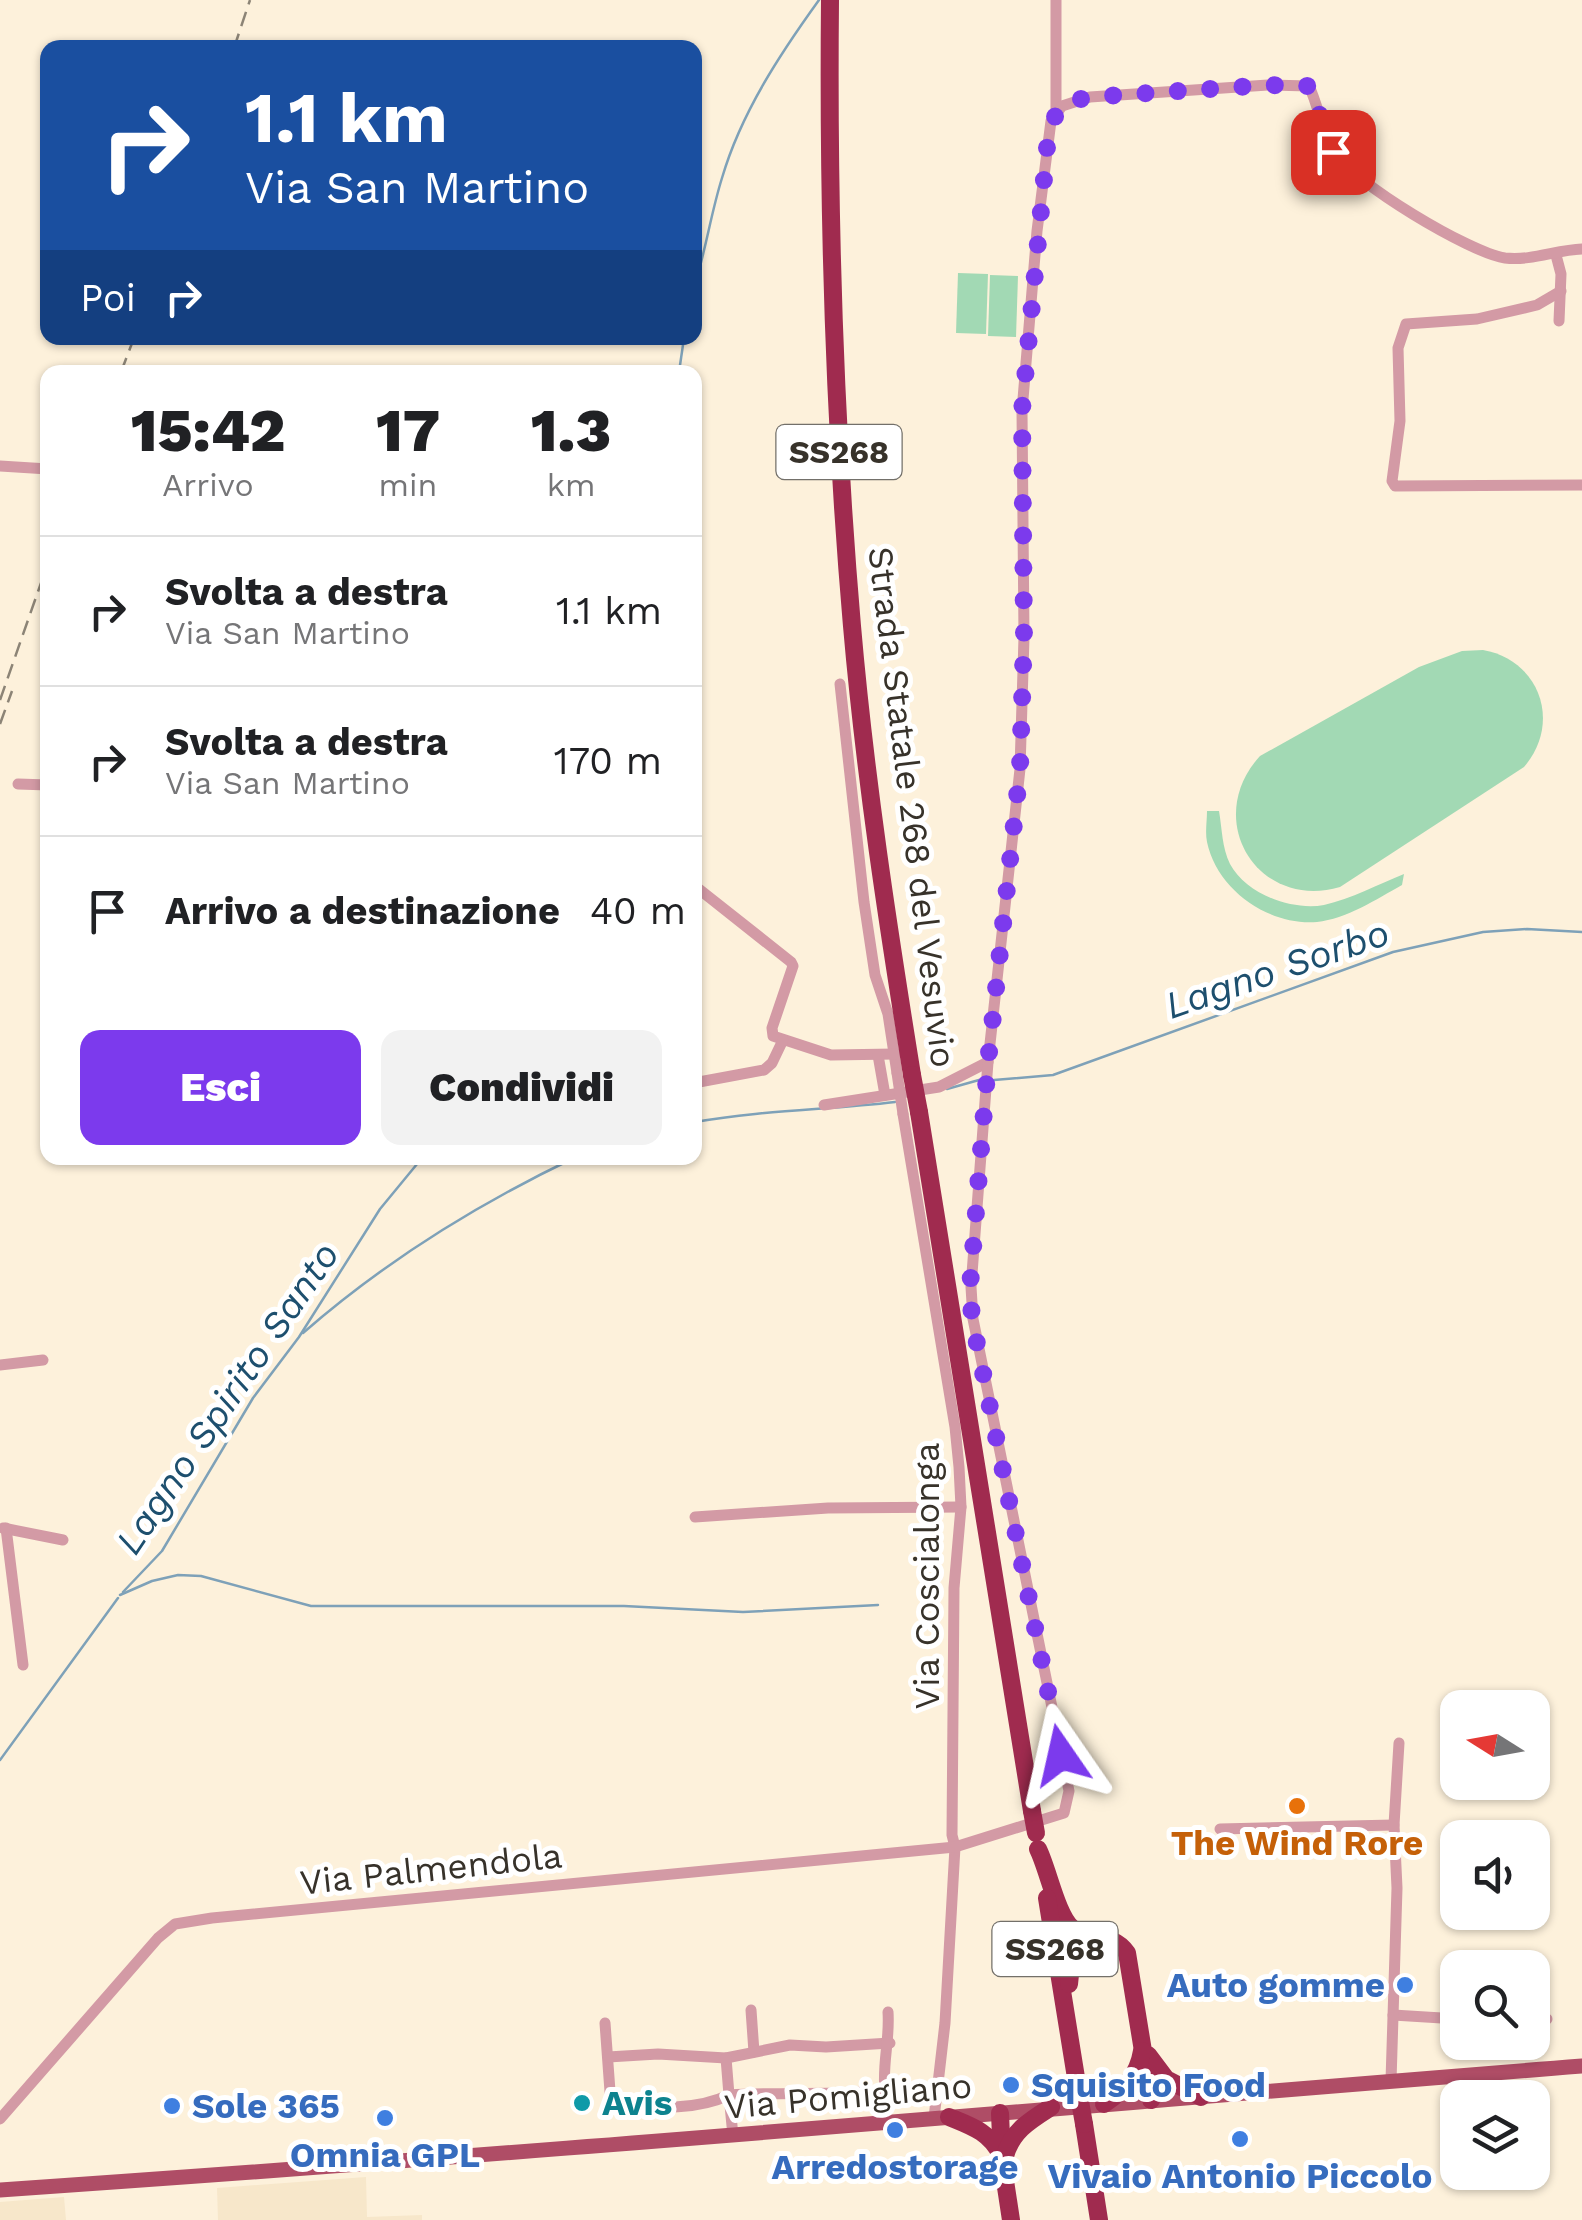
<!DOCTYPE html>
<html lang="it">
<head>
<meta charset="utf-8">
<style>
  :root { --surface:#fff; --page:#f2f2f2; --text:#202124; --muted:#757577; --line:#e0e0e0; --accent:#7c3aed }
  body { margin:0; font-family:"Work Sans",sans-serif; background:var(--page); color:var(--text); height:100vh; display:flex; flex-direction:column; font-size:38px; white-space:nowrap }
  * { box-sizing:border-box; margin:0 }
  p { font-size:32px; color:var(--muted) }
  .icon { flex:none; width:55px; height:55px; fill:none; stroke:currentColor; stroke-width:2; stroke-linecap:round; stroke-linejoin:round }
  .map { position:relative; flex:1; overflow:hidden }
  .side { position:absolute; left:40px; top:365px; width:662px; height:800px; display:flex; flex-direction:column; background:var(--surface); border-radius:20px; box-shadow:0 2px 8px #0004 }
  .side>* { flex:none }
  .guide { position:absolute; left:40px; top:40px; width:662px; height:305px; border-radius:20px; box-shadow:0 2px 8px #0004; background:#1a4fa0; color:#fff; overflow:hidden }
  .needle { width:65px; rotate:281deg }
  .controls { position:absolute; left:1440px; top:1690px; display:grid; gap:20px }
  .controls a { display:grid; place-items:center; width:110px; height:110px; border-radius:20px; background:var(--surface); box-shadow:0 2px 8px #0004; font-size:50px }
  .pin { position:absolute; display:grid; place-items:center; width:85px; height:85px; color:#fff; margin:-42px; border-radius:20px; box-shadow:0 5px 15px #0006 }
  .me { position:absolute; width:110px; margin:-55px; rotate:349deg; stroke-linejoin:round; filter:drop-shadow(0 0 8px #0008) }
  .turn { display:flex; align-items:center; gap:35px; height:210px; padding:0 40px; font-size:45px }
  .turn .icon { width:130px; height:130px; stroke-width:2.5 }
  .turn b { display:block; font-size:70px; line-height:85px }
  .then { display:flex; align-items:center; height:95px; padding:0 40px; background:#0003; gap:20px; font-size:38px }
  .eta { display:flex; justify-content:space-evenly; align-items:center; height:170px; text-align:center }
  .eta b { font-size:60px; font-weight:800; line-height:70px }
  .primary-button { display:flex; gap:20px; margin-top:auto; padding:20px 40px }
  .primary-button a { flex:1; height:115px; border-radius:20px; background:var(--accent); color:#fff; font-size:40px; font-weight:800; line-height:115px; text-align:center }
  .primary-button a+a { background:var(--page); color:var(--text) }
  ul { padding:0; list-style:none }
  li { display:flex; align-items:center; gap:30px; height:150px; padding:0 40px; border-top:2px solid var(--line) }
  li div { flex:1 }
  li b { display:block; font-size:38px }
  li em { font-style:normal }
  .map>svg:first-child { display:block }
</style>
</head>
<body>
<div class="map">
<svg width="1582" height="2220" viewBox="0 0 1582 2220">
  <rect width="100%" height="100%" fill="#fdf1db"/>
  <g fill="#f7e7ca">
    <polygon points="366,2177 367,2217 422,2215 422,2220 218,2220 217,2188"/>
    <polygon points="64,2197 66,2220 0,2220 0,2202"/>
  </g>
  <g fill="#a2d9b4">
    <polygon points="958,273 988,274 986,334 956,333"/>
    <polygon points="990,275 1018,276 1016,337 988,336"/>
    <path d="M1483,650C1540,660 1562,723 1524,767L1340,887C1257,911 1202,819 1260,756L1419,667L1462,651Z"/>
    <path d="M1207,811H1219C1222,828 1222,848 1230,864C1246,894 1292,911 1324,905C1351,899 1379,884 1404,874L1402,885C1377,899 1346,919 1317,922C1269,926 1217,890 1207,842C1205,832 1207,821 1207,811Z"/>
  </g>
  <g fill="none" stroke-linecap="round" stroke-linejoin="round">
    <g stroke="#7ea1b8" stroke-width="2.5">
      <path d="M695,284C706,249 711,213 722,178C741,113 780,54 819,0"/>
      <polyline points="679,372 684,338"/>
      <polyline points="994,1080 1053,1075 1393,952 1483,932 1527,929 1582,932"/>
      <polyline points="947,1089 979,1080"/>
      <path d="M695,1122C762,1110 828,1110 895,1102"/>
      <path d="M303,1333C383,1263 478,1204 574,1158"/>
      <polyline points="123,1592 162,1551 253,1398 299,1337 380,1209 422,1158"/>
      <polyline points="120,1595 152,1581 178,1575 201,1576 311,1606 624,1606 743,1612 878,1605"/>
      <polyline points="0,1760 118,1598"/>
    </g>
    <g stroke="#d39aa5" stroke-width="11">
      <polyline points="1056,0 1056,112"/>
      <polyline points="1556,255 1561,274 1559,321"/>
      <polyline points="1561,291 1537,305 1477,319 1406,324 1398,348 1400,421 1392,481 1395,486 1582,485"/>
      <polyline points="0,466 48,469"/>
      <polyline points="840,684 864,902 875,975 888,1014 897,1073"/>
      <polyline points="18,784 48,785"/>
      <polyline points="695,886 791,962 793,966 772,1028 773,1036 831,1055 895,1054"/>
      <polyline points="878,1055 885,1095"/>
      <polyline points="699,1082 764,1070 772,1063 783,1040"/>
      <polyline points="824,1105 939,1087 988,1062"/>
      <polyline points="903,1114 955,1427 959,1467 961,1507 954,1588 952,1835 955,1847 945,2023 934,2118"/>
      <polyline points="0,1365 43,1360"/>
      <polyline points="695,1517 828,1508 961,1507"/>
      <polyline points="3,1528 63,1540"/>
      <polyline points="6,1528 23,1665"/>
      <polyline points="1220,1829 1394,1825"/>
      <polyline points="751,2010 754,2052"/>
      <polyline points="1393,2015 1458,2019"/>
      <polyline points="1532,2019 1547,2019"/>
      <path d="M605,2023L611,2105C650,2107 693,2112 729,2095L733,2136"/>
      <polyline points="608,2057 658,2054 726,2058 790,2045 826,2047 890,2043"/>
      <path d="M726,2058L729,2095C781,2092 832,2095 885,2091C882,2064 890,2040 888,2012"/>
      <polyline points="1391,2081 1397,1888 1394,1825 1399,1743"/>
      <path d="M0,2119L158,1938L175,1924L212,1918L955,1847L1064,1813L1069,1791L973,1319L971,1287L988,1062L1020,769L1024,637L1022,411L1037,231L1051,121L1062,106L1090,97L1268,85L1309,86C1319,107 1322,133 1334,152C1352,182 1470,253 1505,258C1532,261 1556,250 1582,249"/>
    </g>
    <path stroke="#af4d66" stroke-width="15" d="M0,2190C528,2154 1055,2108 1582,2066"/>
    <g stroke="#a02b4f" stroke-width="18">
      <path d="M830,0C828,209 834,418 852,626C865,777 888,926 912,1075"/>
      <polyline points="919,1112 1032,1811"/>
      <path d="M1038,1849C1048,1869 1057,1916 1072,1928C1090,1942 1112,1931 1127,1953L1151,2100"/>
      <polyline points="1047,1898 1078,2090"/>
      <polyline points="1069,1984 1072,1955 1093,1936"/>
      <polyline points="1148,2055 1166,2079 1201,2097"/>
      <path d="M1104,2104C1124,2090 1138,2076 1142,2051"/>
      <polyline points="1000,2113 1002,2161 1011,2220"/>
      <path d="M949,2117C971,2126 990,2132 1001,2155"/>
      <polyline points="1084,2124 1099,2220"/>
      <path d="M1005,2156C1012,2131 1029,2121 1051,2107"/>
    </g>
    <g stroke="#8c8476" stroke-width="2.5" stroke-dasharray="15 8" stroke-linecap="butt">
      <polyline points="234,48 250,0"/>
      <polyline points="121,372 134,338"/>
      <polyline points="0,700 48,563"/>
      <polyline points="0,724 12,691"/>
    </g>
    <polyline stroke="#d39aa5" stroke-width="11" points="897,1073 903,1114"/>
    <g stroke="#a02b4f" stroke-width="18">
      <polyline points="912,1075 919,1112"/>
      <polyline points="1032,1811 1036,1833"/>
      <polyline points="1078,2090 1084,2124"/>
    </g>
  </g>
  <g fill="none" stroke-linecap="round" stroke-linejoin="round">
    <path stroke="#7c3aed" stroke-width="18" stroke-dasharray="0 32.4" d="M1061,1755L972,1319L970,1287L988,1062L1020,769L1024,636L1022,410L1048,137C1054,110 1063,102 1090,97L1268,85L1309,86L1333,152"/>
  </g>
  <circle fill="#e8710a" stroke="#fff" stroke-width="4" cx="1297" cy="1806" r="10"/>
  <g fill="#3f7fe0" stroke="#fff" stroke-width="4">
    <circle cx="1405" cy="1985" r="10"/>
    <circle cx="1011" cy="2085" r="10"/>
    <circle cx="172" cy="2106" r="10"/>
    <circle cx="385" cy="2118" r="10"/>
    <circle cx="895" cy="2130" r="10"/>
    <circle cx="1240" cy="2139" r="10"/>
  </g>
  <circle fill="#0f9aa8" stroke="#fff" stroke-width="4" cx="582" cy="2103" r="10"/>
  <g text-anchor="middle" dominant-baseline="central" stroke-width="10" stroke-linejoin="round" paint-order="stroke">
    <g fill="#fff" stroke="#73706a" stroke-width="2.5">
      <rect x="776.5" y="425" width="125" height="54" rx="8"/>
      <rect x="992.5" y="1922" width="125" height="54" rx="8"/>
    </g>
    <g font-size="32" font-weight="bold" fill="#37322a">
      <text x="839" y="452">SS268</text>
      <text x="1055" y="1949">SS268</text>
    </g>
    <g font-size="35" fill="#37322a" stroke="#fff">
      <text transform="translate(912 807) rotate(83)">Strada Statale 268 del Vesuvio</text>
      <text transform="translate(927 1576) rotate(-90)">Via Coscialonga</text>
      <text transform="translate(431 1869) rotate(-6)">Via Palmendola</text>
      <text transform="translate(848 2096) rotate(-5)">Via Pomigliano</text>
    </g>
    <g font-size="35" font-weight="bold" fill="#c56008" stroke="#fff">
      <text x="1297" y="1843">The Wind Rore</text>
    </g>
    <g font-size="35" font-weight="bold" fill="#366cbe" stroke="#fff">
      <text x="1385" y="1985" text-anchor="end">Auto gomme</text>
      <text x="1031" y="2085" text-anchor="start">Squisito Food</text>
      <text x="192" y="2106" text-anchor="start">Sole 365</text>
      <text x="385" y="2155">Omnia GPL</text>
      <text x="895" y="2167">Arredostorage</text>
      <text x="1240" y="2176">Vivaio Antonio Piccolo</text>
    </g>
    <g font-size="35" font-weight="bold" fill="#0d838f" stroke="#fff" text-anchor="start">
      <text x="602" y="2103">Avis</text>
    </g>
    <g font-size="38" font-style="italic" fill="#1d4f6e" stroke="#fff">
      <text transform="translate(1277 969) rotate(-19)">Lagno Sorbo</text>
      <text transform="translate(227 1398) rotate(-56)">Lagno Spirito Santo</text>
    </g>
  </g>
</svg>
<div class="controls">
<a><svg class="needle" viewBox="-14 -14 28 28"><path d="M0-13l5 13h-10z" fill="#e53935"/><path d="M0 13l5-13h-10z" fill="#757577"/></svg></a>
<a><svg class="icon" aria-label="sound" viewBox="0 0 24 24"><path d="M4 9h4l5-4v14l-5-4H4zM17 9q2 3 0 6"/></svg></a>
<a><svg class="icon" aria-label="search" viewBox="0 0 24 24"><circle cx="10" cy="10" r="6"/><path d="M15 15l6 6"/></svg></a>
<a><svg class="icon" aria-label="layers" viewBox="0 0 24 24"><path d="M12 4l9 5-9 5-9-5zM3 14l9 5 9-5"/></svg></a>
</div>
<div class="pin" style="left:1333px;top:152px;background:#d93025"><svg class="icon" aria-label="arrive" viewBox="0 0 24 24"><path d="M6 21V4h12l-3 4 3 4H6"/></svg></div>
<svg class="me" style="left:1061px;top:1755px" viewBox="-20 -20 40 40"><path d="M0-17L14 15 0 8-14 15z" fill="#7c3aed" stroke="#fff" stroke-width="4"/></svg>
<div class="guide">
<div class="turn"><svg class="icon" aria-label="right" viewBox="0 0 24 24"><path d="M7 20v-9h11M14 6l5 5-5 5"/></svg><div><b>1.1 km</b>Via San Martino</div></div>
<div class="then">Poi<svg class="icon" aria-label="right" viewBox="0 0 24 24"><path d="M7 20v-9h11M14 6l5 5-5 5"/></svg></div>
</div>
<section class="side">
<div class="eta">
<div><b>15:42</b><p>Arrivo</p></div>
<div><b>17</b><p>min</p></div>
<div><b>1.3</b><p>km</p></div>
</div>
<ul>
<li><svg class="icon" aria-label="right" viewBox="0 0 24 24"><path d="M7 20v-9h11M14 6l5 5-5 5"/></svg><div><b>Svolta a destra</b><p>Via San Martino</p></div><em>1.1 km</em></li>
<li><svg class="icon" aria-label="right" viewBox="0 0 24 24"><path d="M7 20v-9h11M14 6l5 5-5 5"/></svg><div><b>Svolta a destra</b><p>Via San Martino</p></div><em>170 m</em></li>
<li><svg class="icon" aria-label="arrive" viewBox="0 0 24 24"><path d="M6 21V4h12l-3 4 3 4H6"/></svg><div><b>Arrivo a destinazione</b></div><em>40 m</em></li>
</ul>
<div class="primary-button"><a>Esci</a><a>Condividi</a></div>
</section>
</div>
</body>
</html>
